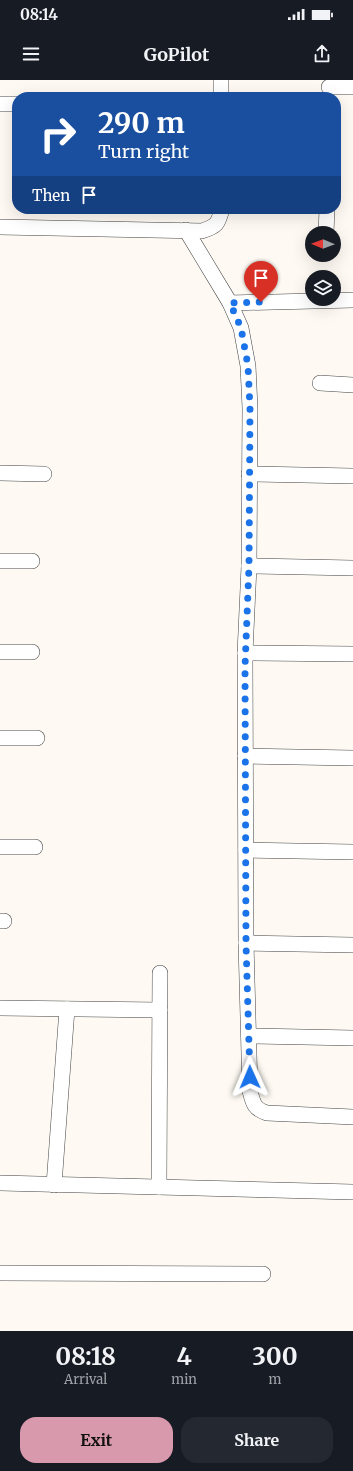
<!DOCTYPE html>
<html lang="en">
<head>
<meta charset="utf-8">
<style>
  :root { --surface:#171b24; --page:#242831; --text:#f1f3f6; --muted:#9ea1a6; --accent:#d999ac }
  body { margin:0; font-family:Merriweather,serif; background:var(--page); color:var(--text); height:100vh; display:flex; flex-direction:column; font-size:15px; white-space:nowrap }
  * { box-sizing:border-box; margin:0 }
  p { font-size:13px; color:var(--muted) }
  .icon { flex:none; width:22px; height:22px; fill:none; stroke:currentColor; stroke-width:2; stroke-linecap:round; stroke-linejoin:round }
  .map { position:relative; height:1251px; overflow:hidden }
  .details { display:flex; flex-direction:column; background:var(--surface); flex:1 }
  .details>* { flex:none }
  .hud { position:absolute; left:12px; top:12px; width:329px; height:122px; border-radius:16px; box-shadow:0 4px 16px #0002; background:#1a4fa0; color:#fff; overflow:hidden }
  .needle { width:26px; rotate:271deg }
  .buttons { position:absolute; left:305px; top:146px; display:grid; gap:8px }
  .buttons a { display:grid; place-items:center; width:36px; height:36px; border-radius:50%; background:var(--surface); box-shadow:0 4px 16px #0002; font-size:20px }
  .pin { position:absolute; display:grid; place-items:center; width:34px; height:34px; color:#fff; margin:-41px -17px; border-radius:50% 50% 50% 0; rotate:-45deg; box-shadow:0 0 4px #0007 }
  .pin .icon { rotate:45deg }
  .me { position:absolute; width:44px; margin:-22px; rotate:359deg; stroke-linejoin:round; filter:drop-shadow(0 0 3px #0008) }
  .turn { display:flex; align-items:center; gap:14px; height:84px; padding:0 20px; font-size:18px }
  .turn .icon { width:52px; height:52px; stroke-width:2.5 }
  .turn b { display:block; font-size:28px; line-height:34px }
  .then { display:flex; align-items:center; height:38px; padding:0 20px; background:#0003; gap:8px; font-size:15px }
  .eta { display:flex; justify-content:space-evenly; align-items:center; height:68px; text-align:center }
  .eta b { font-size:24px; font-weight:700; line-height:28px }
  .action { display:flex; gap:8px; margin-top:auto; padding:8px 20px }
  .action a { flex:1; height:46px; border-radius:16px; background:var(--accent); color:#111; font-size:16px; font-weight:700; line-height:46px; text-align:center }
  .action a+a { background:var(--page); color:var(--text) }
  .status { display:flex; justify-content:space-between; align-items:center; height:28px; padding:0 20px; background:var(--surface); direction:ltr }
  .status svg { height:11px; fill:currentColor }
  header { display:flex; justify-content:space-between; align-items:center; height:52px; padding:0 20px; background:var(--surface); font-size:18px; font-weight:700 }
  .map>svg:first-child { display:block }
</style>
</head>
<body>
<div class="status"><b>08:14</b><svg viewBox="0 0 49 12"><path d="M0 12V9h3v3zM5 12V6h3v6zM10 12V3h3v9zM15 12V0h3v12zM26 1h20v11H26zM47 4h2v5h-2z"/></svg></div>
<header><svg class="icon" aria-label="menu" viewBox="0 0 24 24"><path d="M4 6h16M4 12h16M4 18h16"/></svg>GoPilot<svg class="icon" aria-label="share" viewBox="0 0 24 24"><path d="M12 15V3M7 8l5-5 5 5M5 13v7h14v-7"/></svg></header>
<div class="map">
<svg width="353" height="1251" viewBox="0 0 353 1251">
  <rect width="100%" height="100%" fill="#fefaf3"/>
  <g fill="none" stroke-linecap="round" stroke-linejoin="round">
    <g stroke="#434343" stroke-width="16">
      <g id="minor">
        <polyline points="329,7 353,7"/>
        <polyline points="221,17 221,0"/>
        <polyline points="0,24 17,24"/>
        <path d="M0,147L202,151C217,146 218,144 222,129"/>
        <path d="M186,150L230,223L241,248L248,286L250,328L249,486L245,573L246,863L250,1011C253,1023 254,1029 267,1033L353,1037"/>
        <polyline points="326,153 327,129"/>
        <polyline points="230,223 353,220"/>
        <polyline points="320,303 353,305"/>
        <polyline points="0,393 44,394"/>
        <polyline points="249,394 353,396"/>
        <polyline points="0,481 32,481"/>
        <polyline points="249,486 353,488"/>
        <polyline points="0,572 32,572"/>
        <polyline points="245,573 353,574"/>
        <polyline points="0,658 37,658"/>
        <polyline points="245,676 353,678"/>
        <polyline points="0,767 35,767"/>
        <polyline points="246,770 353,772"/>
        <polyline points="0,841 4,841"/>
        <polyline points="246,863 353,865"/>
        <polyline points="0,928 160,930"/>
        <polyline points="249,956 353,958"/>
        <polyline points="0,1103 353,1112"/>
        <polyline points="54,1105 67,929"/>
        <polyline points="159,1107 160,893"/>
        <polyline points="0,1193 263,1194"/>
      </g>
    </g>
    <use href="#minor" stroke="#fff" stroke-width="15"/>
  </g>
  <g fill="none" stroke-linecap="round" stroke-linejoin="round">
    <polyline stroke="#1a73e8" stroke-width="7" stroke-dasharray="0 12.6" points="250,997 246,864 245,587 249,486 250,328 248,286 241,248 230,223 261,222"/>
  </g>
</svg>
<div class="buttons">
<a><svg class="needle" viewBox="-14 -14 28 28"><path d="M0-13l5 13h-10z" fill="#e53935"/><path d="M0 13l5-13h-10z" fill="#9ea1a6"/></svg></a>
<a><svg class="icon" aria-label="layers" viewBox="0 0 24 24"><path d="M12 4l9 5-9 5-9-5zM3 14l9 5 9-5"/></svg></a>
</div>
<div class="pin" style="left:261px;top:222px;background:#d93025"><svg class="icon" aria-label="arrive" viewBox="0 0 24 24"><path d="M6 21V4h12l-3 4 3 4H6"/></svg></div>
<svg class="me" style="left:250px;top:997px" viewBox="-20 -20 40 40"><path d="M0-17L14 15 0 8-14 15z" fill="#1a73e8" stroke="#fff" stroke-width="4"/></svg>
<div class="hud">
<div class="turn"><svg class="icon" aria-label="right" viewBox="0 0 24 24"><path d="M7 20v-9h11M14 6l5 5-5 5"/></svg><div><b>290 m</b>Turn right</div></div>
<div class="then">Then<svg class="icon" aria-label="arrive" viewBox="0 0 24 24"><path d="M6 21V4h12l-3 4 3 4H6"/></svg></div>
</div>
</div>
<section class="details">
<div class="eta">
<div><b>08:18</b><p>Arrival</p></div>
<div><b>4</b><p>min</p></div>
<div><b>300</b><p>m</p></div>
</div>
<div class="action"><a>Exit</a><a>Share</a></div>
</section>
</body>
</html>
